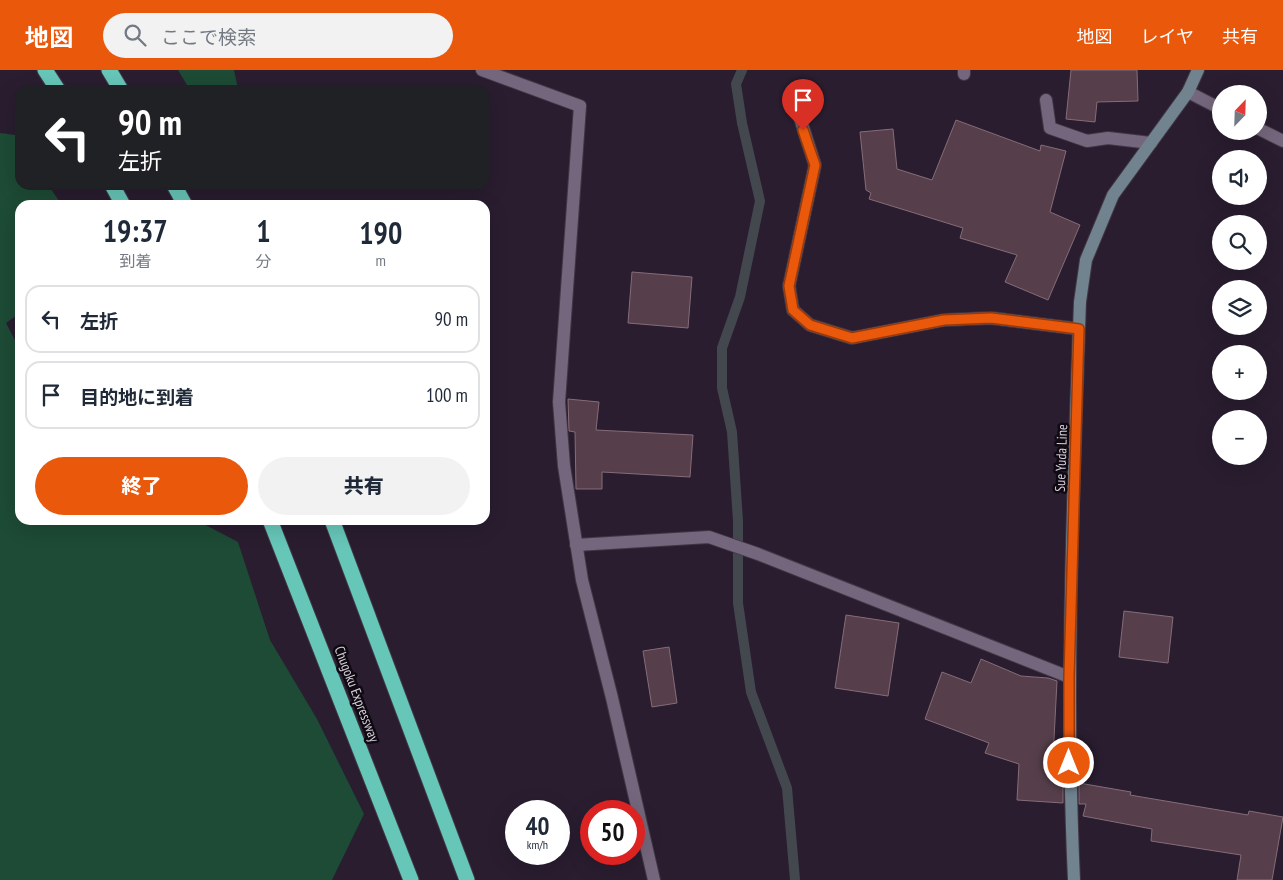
<!DOCTYPE html>
<html lang="ja">
<head>
<meta charset="utf-8">
<style>
  :root { --surface:#fff; --page:#f2f2f3; --text:#1f2937; --muted:#747a83; --line:#e0e1e3; --accent:#ea580c }
  body { margin:0; font-family:"PT Sans Narrow","Noto Sans JP",sans-serif; background:var(--page); color:var(--text); height:100vh; display:flex; flex-direction:column; font-size:19px; white-space:nowrap }
  * { box-sizing:border-box; margin:0 }
  p { font-size:16px; color:var(--muted) }
  .icon { flex:none; width:28px; height:28px; fill:none; stroke:currentColor; stroke-width:2; stroke-linecap:round; stroke-linejoin:round }
  .map { position:relative; flex:1; overflow:hidden }
  .panel { position:absolute; left:15px; top:130px; width:475px; height:325px; display:flex; flex-direction:column; background:var(--surface); border-radius:15px; box-shadow:0 5px 20px #0002 }
  .panel>* { flex:none }
  .hud { position:absolute; left:15px; top:15px; width:475px; height:105px; border-radius:15px; box-shadow:0 5px 20px #0002; background:#202124; color:#fff; overflow:hidden }
  .needle { width:32px; rotate:23deg }
  .tools { position:absolute; left:1212px; top:15px; display:grid; gap:10px }
  .tools a { display:grid; place-items:center; width:55px; height:55px; border-radius:50%; background:var(--surface); box-shadow:0 5px 20px #0002; font-size:25px }
  .speed { position:absolute; left:505px; top:730px; display:flex; gap:10px; font-size:25px; font-weight:700; text-align:center }
  .speed>* { display:grid; place-content:center; width:65px; height:65px; border-radius:50%; background:var(--surface); box-shadow:0 5px 20px #0002; line-height:1 }
  .speed small { font-size:12px; font-weight:400 }
  .speed .limit { border:8px solid #d22; background:#fff; color:#111 }
  .pin { position:absolute; display:grid; place-items:center; width:42px; height:42px; color:#fff; margin:-51px -21px; border-radius:50% 50% 50% 0; rotate:-45deg; box-shadow:0 0 5px #0007 }
  .pin .icon { rotate:45deg }
  .me { position:absolute; width:55px; margin:-28px; rotate:0deg; stroke-linejoin:round; filter:drop-shadow(0 0 4px #0008) }
  .turn { display:flex; align-items:center; gap:18px; height:105px; padding:0 20px; font-size:22px }
  .turn .icon { width:65px; height:65px; stroke-width:2.5 }
  .turn b { display:block; font-size:35px; line-height:42px }
  .eta { display:flex; justify-content:space-evenly; align-items:center; height:85px; text-align:center }
  .eta b { font-size:30px; font-weight:800; line-height:35px }
  .primary-button { display:flex; gap:10px; margin-top:auto; padding:10px 20px }
  .primary-button a { flex:1; height:58px; border-radius:30px; background:var(--accent); color:#fff; font-size:20px; font-weight:800; line-height:58px; text-align:center }
  .primary-button a+a { background:var(--page); color:var(--text) }
  ul { padding:0; list-style:none }
  li { display:flex; align-items:center; gap:15px; height:68px; margin:0 10px 8px; padding:0 10px; border:2px solid var(--line); border-radius:15px }
  li div { flex:1 }
  li b { display:block; font-size:19px }
  li em { font-style:normal }
  header { display:flex; align-items:center; gap:30px; box-sizing:border-box; height:70px; padding:0 25px; background:var(--accent); color:#fff }
  header strong { font-size:24px }
  nav { display:flex; gap:28px; margin-inline-start:auto; font-size:18px }
  .search { width:350px; height:45px; background:var(--page); display:flex; align-items:center; gap:12px; box-sizing:border-box; padding:0 18px; border-radius:28px; color:var(--muted); font-size:19px }
  .map>svg:first-child { display:block }
</style>
</head>
<body>
<header>
<strong>地図</strong>
<div class="search"><svg class="icon" aria-label="search" viewBox="0 0 24 24"><circle cx="10" cy="10" r="6"/><path d="M15 15l6 6"/></svg>ここで検索</div>
<nav><a>地図</a><a>レイヤ</a><a>共有</a></nav>
</header>
<div class="map">
<svg width="1283" height="810" viewBox="0 0 1283 810">
  <rect width="100%" height="100%" fill="#291d2f"/>
  <g fill="#1d4b35">
    <polygon points="178,0 234,0 238,19 190,20"/>
    <polygon points="0,63 15,65 20,72 20,115 48,115 62,135 20,135 20,243 6,253 20,280 20,450 196,450 238,472 270,570 317,649 364,744 332,810 0,810"/>
  </g>
  <g fill="none" stroke-linecap="round" stroke-linejoin="round">
    <polyline stroke="#43474e" stroke-width="10" points="742,0 736,14 742,53 760,131 740,227 722,278 722,318 732,362 738,451 738,533 751,622 787,718 795,810"/>
  </g>
  <g fill="#563f4b" stroke="#856c79">
    <polygon points="1071,0 1137,0 1138,31 1097,32 1095,52 1066,49"/>
    <polygon points="956,50 1040,81 1041,75 1066,81 1050,142 1080,155 1048,230 1005,212 1017,185 960,168 963,158 869,129 871,123 866,120 860,62 893,59 897,99 932,110"/>
    <polygon points="632,202 692,207 688,258 628,253"/>
    <polygon points="568,329 599,332 596,360 693,365 690,407 602,402 602,419 576,419 575,362 569,361"/>
    <polygon points="1124,541 1173,547 1168,593 1119,587"/>
    <polygon points="846,545 899,553 888,626 835,618"/>
    <polygon points="669,577 677,633 652,637 643,581"/>
    <polygon points="981,589 1021,606 1048,608 1057,611 1052,708 1063,710 1063,733 1017,730 1019,694 985,683 989,673 925,649 942,602 971,613"/>
    <polygon points="1079,713 1131,722 1130,725 1248,745 1249,741 1283,747 1272,810 1237,810 1241,785 1151,771 1152,759 1083,746 1086,734 1079,734"/>
  </g>
  <g fill="none" stroke-linecap="round" stroke-linejoin="round">
    <g stroke="#413746" stroke-width="14">
      <g id="service">
        <polyline points="964,4 964,0"/>
        <polyline points="1046,30 1050,58 1087,71 1108,68 1151,73"/>
      </g>
    </g>
    <g stroke="#413746" stroke-width="14">
      <g id="minor">
        <polyline points="482,0 580,36 559,332 564,396 582,510 612,628 654,810"/>
        <polyline points="1188,22 1221,39"/>
        <polyline points="798,42 815,95 789,216 793,240 810,255 852,268 944,250 991,248 1079,259"/>
        <polyline points="1259,59 1283,71"/>
        <polyline points="576,475 709,467 758,484 1069,607"/>
      </g>
    </g>
    <g stroke="#413746" stroke-width="14">
      <path id="secondary" d="M1074,810C1065,618 1073,425 1080,232L1086,190L1113,125L1188,22L1198,0"/>
    </g>
    <g stroke="#413746" stroke-width="17">
      <g id="motorway">
        <polyline points="45,0 58,20"/>
        <polyline points="109,0 121,20"/>
        <polyline points="112,115 123,135"/>
        <polyline points="174,115 185,135"/>
        <polyline points="270,450 411,810"/>
        <polyline points="332,450 467,810"/>
      </g>
    </g>
    <use href="#service" stroke="#74667c" stroke-width="12"/>
    <use href="#minor" stroke="#74667c" stroke-width="12"/>
    <use href="#secondary" stroke="#70838e" stroke-width="12"/>
    <use href="#motorway" stroke="#66c6b8" stroke-width="15"/>
  </g>
  <g fill="none" stroke-linecap="round" stroke-linejoin="round">
    <g stroke="#983908" stroke-width="12">
      <polyline id="route" points="803,60 815,95 789,216 793,240 810,255 852,268 944,250 991,248 1079,259 1069,607 1069,693"/>
    </g>
    <use href="#route" stroke="#ea580c" stroke-width="9"/>
  </g>
  <g text-anchor="middle" dominant-baseline="central" stroke-width="5" stroke-linejoin="round" paint-order="stroke">
    <g font-size="14" fill="#d7cfdb" stroke="#0f0a12">
      <text transform="translate(1061 388) rotate(-88)">Sue Yuda Line</text>
      <text transform="translate(357 624) rotate(69)">Chugoku Expressway</text>
    </g>
  </g>
</svg>
<div class="tools">
<a><svg class="needle" viewBox="-14 -14 28 28"><path d="M0-13l5 13h-10z" fill="#e53935"/><path d="M0 13l5-13h-10z" fill="#747a83"/></svg></a>
<a><svg class="icon" aria-label="sound" viewBox="0 0 24 24"><path d="M4 9h4l5-4v14l-5-4H4zM17 9q2 3 0 6"/></svg></a>
<a><svg class="icon" aria-label="search" viewBox="0 0 24 24"><circle cx="10" cy="10" r="6"/><path d="M15 15l6 6"/></svg></a>
<a><svg class="icon" aria-label="layers" viewBox="0 0 24 24"><path d="M12 4l9 5-9 5-9-5zM3 14l9 5 9-5"/></svg></a>
<a>+</a>
<a>−</a>
</div>
<div class="speed"><div>40<small>km/h</small></div><div class="limit">50</div></div>
<div class="pin" style="left:803px;top:60px;background:#d93025"><svg class="icon" aria-label="arrive" viewBox="0 0 24 24"><path d="M6 21V4h12l-3 4 3 4H6"/></svg></div>
<svg class="me" style="left:1069px;top:693px" viewBox="-20 -20 40 40"><circle r="17" fill="#ea580c" stroke="#fff" stroke-width="3"/><path d="M0-11L8 9 0 5-8 9z" fill="#fff"/></svg>
<div class="hud">
<div class="turn"><svg class="icon" aria-label="left" viewBox="0 0 24 24"><path d="M17 20v-9H6M10 6l-5 5 5 5"/></svg><div><b>90 m</b>左折</div></div>
</div>
<section class="panel">
<div class="eta">
<div><b>19:37</b><p>到着</p></div>
<div><b>1</b><p>分</p></div>
<div><b>190</b><p>m</p></div>
</div>
<ul>
<li><svg class="icon" aria-label="left" viewBox="0 0 24 24"><path d="M17 20v-9H6M10 6l-5 5 5 5"/></svg><div><b>左折</b></div><em>90 m</em></li>
<li><svg class="icon" aria-label="arrive" viewBox="0 0 24 24"><path d="M6 21V4h12l-3 4 3 4H6"/></svg><div><b>目的地に到着</b></div><em>100 m</em></li>
</ul>
<div class="primary-button"><a>終了</a><a>共有</a></div>
</section>
</div>
</body>
</html>
